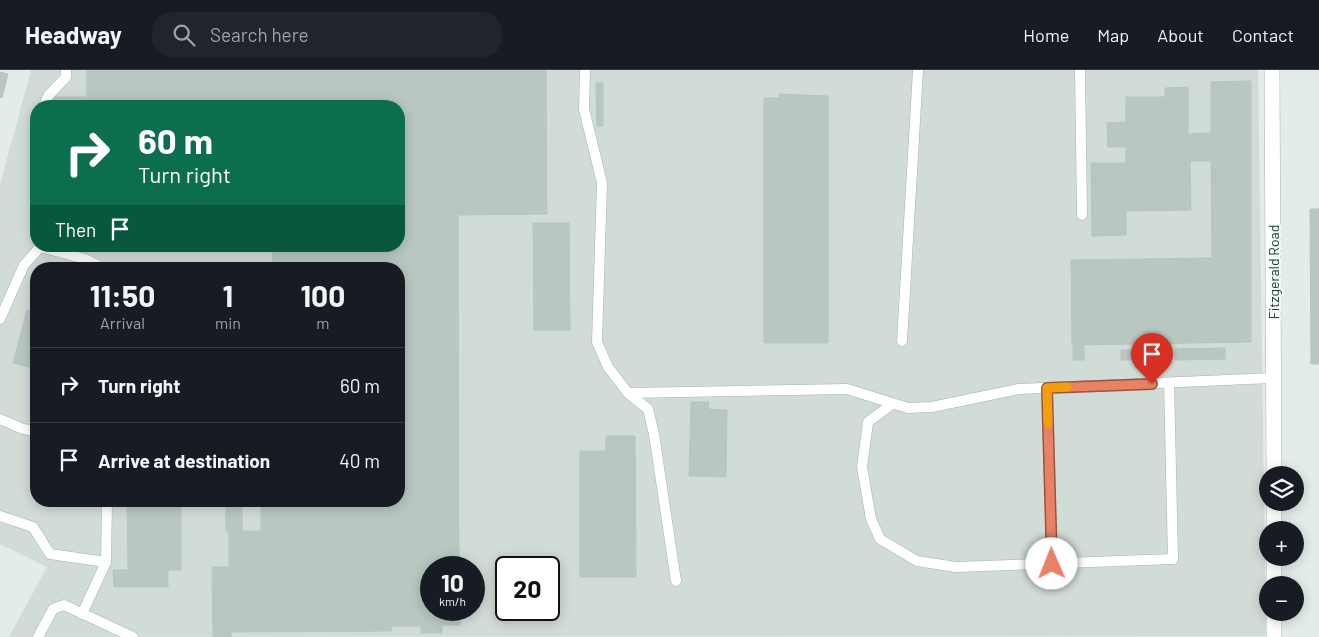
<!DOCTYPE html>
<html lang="en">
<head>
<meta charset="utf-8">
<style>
  :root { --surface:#171b24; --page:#20242c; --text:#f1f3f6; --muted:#9ea1a6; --line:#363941 }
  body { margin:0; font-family:Barlow,sans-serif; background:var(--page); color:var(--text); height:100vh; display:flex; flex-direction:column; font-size:19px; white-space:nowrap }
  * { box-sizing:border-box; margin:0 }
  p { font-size:16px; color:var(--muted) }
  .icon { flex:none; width:28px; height:28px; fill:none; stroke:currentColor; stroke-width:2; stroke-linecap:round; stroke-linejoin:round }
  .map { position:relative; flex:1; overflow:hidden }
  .details { position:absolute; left:30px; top:192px; width:375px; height:245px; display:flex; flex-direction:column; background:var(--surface); border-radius:20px; box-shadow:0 2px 12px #0003 }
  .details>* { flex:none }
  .guide { position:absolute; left:30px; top:30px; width:375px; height:152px; border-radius:20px; box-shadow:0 2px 12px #0003; background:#0b6e4f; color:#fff; overflow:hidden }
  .fabs { position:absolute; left:1259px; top:396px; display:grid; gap:10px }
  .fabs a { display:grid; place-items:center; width:45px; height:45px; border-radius:50%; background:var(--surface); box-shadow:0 2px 12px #0003; font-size:25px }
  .speed { position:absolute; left:420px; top:486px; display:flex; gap:10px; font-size:25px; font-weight:700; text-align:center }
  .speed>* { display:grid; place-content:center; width:65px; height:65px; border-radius:50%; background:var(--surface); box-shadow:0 2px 12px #0003; line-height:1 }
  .speed small { font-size:12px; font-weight:400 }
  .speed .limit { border:2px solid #111; border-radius:8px; background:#fff; color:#111 }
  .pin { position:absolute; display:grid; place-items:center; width:42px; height:42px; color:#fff; margin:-51px -21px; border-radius:50% 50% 50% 0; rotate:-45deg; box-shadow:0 0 5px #0007 }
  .pin .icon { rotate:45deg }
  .me { position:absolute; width:55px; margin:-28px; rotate:359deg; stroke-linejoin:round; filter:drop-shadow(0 0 4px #0008) }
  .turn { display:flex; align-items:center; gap:18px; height:105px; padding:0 25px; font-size:22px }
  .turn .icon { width:65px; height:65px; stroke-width:2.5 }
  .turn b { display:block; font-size:35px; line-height:42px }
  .then { display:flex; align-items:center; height:48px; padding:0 25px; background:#0003; gap:10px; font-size:19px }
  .eta { display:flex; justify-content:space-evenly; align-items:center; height:85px; text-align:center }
  .eta b { font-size:30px; font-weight:700; line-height:35px }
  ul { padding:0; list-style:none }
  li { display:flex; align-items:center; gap:15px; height:75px; padding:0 25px; border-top:1px solid var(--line) }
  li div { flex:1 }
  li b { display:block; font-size:19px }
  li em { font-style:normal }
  header { display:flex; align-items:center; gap:30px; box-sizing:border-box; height:70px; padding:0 25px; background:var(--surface); border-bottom:1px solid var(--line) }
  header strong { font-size:24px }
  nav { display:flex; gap:28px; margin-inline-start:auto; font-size:18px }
  .search { width:350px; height:45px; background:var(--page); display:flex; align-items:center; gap:12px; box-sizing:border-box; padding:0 18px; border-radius:20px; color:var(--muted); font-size:19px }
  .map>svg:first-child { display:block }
</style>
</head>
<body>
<header>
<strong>Headway</strong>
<div class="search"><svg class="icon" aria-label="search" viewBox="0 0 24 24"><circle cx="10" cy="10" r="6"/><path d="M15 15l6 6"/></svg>Search here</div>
<nav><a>Home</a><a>Map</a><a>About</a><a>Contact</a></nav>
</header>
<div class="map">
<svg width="1319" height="567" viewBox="0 0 1319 567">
  <rect width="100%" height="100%" fill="#e3ece8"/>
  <path fill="#d1dcd7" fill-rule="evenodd" d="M31,0H1258L1266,566L9,567L47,497L0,474V115ZM36,36H399V176H36ZM36,199H399V431H36ZM431,498H474V540H431ZM506,498H549V540H506Z"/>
  <g fill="#b9c7c1" stroke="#b6c5bf">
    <polygon points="87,0 546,0 547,144 458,145 459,498 431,498 431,540 460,540 460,555 442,555 442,563 421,563 421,556 391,556 392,561 231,562 231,567 213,567 212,497 229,497 229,461 226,461 226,431 242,431 242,461 261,461 261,431 399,431 399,199 272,199 273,176 399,176 399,36 52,36 52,27 87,27"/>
    <polygon points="0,2 8,4 2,28 0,27"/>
    <polygon points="1251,11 1251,272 1072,275 1071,190 1212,188 1211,91 1190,91 1191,140 1126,141 1126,165 1092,166 1091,93 1126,93 1126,77 1108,77 1107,53 1126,52 1126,27 1165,27 1165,18 1188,17 1188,64 1211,63 1211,12"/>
    <polygon points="596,13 603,13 603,56 597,56"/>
    <polygon points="779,24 828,26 828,273 764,273 764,28 779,28"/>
    <polygon points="1310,139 1319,139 1319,294 1311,294"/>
    <polygon points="533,153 569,153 570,260 534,260"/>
    <polygon points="27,240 36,242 36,299 13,293"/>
    <rect x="1073" y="276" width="11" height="14"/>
    <polygon points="1225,278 1225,289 1175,290 1175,279"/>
    <polygon points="1121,280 1165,280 1165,290 1153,290 1153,295 1146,295 1146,290 1121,290"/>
    <polygon points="691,332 709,332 708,339 727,340 726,407 689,406"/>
    <polygon points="606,366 635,366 636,507 580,507 580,381 606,381"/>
    <polygon points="127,431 181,431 181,500 168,500 168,517 114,517 113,500 128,500"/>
  </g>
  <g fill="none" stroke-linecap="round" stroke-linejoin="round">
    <g stroke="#a6b4af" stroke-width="11">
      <g id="service">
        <polyline points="585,0 584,39 602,113 597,272 608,297 628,323 648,339 654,364 676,511"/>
        <polyline points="1080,0 1082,145"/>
        <polyline points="44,36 48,26 66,7 66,0"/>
        <polyline points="41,177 85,189 104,199"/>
        <polyline points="0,249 24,195 41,176"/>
        <polyline points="902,271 918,0"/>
        <polyline points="1047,318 1052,494"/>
        <polyline points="628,323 847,319 908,338 932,337 1019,319 1273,308"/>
        <polyline points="892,334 868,352 862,397 871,449 880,469 917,491 956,497 1173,489 1169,313"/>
        <polyline points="0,349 23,359 36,361"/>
        <polyline points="0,446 33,457 50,484 106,492 107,431"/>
        <polyline points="82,544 106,492"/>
        <polyline points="38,567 53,539 64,535 133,567"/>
      </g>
    </g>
    <g stroke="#a6b4af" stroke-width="16">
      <g id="minor">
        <polyline points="1272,0 1274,405"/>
        <polyline points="1274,432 1274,460"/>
        <polyline points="1274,488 1274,515"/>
        <polyline points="1274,542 1274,567"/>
      </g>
    </g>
    <use href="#service" stroke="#fff" stroke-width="10"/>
    <use href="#minor" stroke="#fff" stroke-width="15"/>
  </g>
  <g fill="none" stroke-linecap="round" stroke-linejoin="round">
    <g stroke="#975441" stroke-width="12">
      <polyline id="route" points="1052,494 1047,318 1152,314"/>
    </g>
    <use href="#route" stroke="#e98264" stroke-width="9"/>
    <polyline stroke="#f59e0b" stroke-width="9" points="1048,354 1047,318 1067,317"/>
  </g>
  <g text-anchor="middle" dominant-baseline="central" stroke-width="4.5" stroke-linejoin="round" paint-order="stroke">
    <g font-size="14" fill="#243c35" stroke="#f3f9f6">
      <text transform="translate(1273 202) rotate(-90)">Fitzgerald Road</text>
    </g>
  </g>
</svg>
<div class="fabs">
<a><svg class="icon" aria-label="layers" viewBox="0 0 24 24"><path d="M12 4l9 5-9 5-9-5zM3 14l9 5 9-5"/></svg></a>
<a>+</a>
<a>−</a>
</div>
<div class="speed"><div>10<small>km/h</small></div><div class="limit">20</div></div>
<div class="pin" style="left:1152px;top:314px;background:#d93025"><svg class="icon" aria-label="arrive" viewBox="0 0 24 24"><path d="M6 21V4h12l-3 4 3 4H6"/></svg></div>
<svg class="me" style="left:1052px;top:494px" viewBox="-20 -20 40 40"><circle r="19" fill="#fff"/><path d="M0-13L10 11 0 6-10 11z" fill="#e98264"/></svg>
<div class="guide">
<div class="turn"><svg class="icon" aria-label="right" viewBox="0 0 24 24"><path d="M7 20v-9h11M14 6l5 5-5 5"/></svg><div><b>60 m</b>Turn right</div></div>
<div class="then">Then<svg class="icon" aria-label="arrive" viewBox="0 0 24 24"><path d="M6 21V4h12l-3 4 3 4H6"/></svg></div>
</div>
<section class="details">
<div class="eta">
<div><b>11:50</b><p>Arrival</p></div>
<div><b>1</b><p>min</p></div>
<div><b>100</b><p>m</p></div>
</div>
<ul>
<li><svg class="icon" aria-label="right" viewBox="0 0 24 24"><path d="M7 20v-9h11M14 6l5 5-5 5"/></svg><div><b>Turn right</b></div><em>60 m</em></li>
<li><svg class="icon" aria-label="arrive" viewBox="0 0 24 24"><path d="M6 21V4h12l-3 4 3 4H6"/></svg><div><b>Arrive at destination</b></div><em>40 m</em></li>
</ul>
</section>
</div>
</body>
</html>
